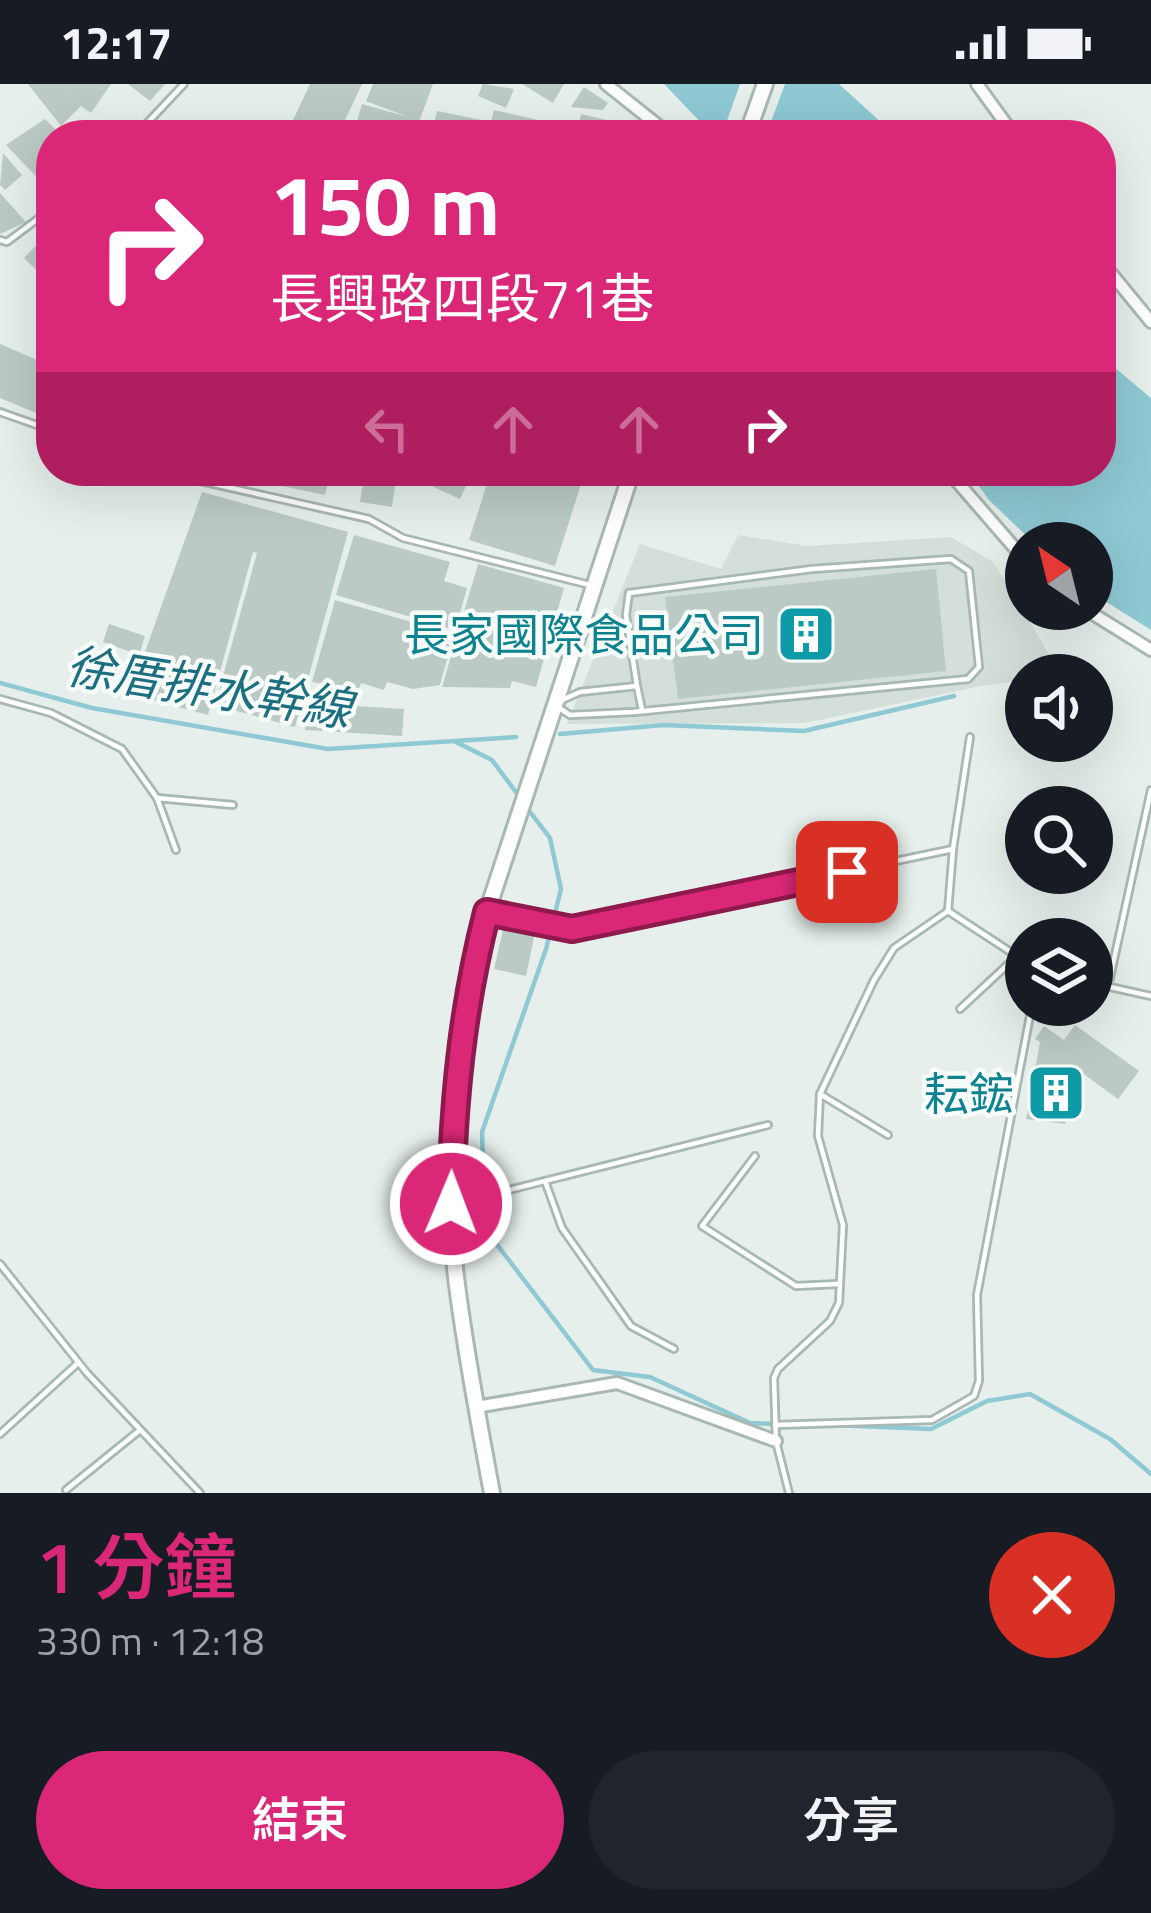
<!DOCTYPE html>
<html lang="zh-TW">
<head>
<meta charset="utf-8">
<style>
  :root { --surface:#171b24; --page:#20242c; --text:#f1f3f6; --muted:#9ea1a6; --accent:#db2777 }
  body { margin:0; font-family:"Titillium Web","Noto Sans TC",sans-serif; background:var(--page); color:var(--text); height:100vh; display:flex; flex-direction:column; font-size:45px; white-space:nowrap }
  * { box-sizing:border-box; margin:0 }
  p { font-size:39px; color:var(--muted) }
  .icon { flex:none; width:66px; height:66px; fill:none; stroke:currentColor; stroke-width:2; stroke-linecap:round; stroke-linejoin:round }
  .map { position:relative; height:1409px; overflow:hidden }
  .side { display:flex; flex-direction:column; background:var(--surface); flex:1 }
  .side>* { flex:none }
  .hud { position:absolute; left:36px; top:36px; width:1080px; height:366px; border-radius:48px; box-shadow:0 12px 48px #0002; background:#db2777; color:#fff; overflow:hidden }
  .needle { width:78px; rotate:325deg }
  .buttons { position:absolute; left:1005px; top:438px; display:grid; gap:24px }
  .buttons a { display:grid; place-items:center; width:108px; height:108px; border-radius:50%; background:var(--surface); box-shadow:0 12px 48px #0002; font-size:60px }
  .pin { position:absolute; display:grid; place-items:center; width:102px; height:102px; color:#fff; margin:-51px; border-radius:24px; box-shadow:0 6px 18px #0006 }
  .me { position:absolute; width:132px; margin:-66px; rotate:1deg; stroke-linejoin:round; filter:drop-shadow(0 0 9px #0008) }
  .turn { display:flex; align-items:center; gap:42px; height:252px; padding:0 36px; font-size:54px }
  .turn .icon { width:156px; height:156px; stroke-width:2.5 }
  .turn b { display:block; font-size:84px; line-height:102px }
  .lanes { display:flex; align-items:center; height:114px; padding:0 36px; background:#0003; justify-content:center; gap:60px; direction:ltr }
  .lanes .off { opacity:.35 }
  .round { display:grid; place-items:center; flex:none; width:126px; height:126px; border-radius:63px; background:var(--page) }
  .headline { display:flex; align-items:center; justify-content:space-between; height:204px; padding:0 36px }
  h1 { font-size:72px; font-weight:600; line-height:90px; color:var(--accent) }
  .button { display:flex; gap:24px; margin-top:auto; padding:24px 36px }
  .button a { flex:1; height:138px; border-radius:72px; background:var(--accent); color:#fff; font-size:48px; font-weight:600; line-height:138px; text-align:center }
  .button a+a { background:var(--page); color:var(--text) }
  .status { display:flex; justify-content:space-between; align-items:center; height:84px; padding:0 60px; background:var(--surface); direction:ltr }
  .status svg { height:33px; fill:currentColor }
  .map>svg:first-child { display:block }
</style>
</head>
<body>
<div class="status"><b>12:17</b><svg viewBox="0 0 49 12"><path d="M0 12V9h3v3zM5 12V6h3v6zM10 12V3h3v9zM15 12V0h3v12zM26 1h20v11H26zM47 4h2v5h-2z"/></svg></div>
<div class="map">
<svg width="1151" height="1409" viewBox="0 0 1151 1409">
  <rect width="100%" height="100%" fill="#e6efeb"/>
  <polygon fill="#d4dfda" points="738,451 807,462 951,453 993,478 1062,591 1026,591 1026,596 981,602 805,639 567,640 640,460 721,485"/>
  <g fill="#8ec9d4">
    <polygon points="664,0 839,0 895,51 713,51"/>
    <polygon points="1101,272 1151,314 1151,546 1092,509 1092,459 1034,459 989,416 968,387 1101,387"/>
  </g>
  <polygon fill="#e6efeb" points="740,0 785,0 766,51 722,51"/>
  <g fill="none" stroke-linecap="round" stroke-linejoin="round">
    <g stroke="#8ec9d4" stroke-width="4.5">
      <polyline points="0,599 92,624 328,665 516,653"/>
      <polyline points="560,650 664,641 804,647 954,612"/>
      <polyline points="454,657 492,676 521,715"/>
      <polyline points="527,724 550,754 561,805 546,865 482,1048 485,1145 593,1286 650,1293 750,1339 779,1340"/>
      <polyline points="832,1341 931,1345 987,1317 1030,1310 1110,1355 1151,1390"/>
    </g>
  </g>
  <g fill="#bbcac4">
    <polygon points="28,0 111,0 91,29 81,22 61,42"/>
    <polygon points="128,0 165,0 150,17"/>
    <polygon points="310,0 362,0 338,51 286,51"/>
    <polygon points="373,0 433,0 414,51 353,51 362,20 408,33 366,17"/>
    <polygon points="483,0 514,5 506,24 478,12"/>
    <polygon points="522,0 564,0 553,19"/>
    <polygon points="584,3 608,19 603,26 571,23"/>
    <polygon points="494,26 574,44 573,51 431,51 437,27 491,38"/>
    <polygon points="581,30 611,37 608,51 576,51"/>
    <polygon points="45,35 61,51 51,51 51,108 6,61"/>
    <polygon points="3,69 22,91 5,106 0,101"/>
    <polygon points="0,109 26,138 0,150"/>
    <polygon points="51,146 51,200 24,174"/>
    <polygon points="51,246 51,273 38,261"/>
    <polygon points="0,260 51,282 51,335 0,314"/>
    <polygon points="210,387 245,387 243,397"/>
    <polygon points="250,387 330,387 325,411 248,395"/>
    <polygon points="365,387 397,387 392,423 360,418"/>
    <polygon points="430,387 473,387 460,415 425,399"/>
    <polygon points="491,387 600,387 595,401 582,397 555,482 469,456"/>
    <polygon points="202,408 348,448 295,643 215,621 257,469 253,468 208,631 130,610"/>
    <polygon points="354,451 450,478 444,497 467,504 455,546 336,511"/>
    <polygon points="478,480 564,504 536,603 512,597 510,604 442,603"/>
    <polygon points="936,485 946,587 678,615 665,513"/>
    <polygon points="335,516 454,550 440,601 413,605 387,598 384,606 361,599 358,607 312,598"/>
    <polygon points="109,540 145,552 139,571 103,558"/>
    <polygon points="306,619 404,625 402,652 305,646"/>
    <polygon points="504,842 535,849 526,892 494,885"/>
    <polygon points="1075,941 1139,987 1118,1015 1074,983 1074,992 1084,994 1080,1025 1068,1025 1065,1040 1026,1035 1040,958 1035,955 1044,942 1064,956"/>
  </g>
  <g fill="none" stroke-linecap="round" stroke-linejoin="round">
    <g stroke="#a8b8b2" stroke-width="10">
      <g id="service">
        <polyline points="136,51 184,0"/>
        <polyline points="0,156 7,158 51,125"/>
        <polyline points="0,328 51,346"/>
        <polyline points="156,387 369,435 403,454 590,501"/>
        <polygon points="951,475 969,487 979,583 968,595 634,628 570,631 553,620 580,608 637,602 626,531 629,509 812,485"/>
        <polyline points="637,602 642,626"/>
        <polyline points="0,615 51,629 122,665 157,714"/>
        <polyline points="176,766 157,714 233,721"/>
        <polyline points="948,827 953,765 970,653"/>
        <polyline points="948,827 1026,878"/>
        <polyline points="488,828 572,845 953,765"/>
        <polyline points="1092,899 1151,912"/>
        <polyline points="1108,903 1151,706"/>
        <polyline points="960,925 1017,872"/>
        <polyline points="820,1010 888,1051"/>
        <polyline points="755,1072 702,1142 796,1202 838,1200"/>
        <polyline points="545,1097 562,1144 631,1242 674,1265"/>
        <polyline points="453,1120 768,1041"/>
        <polyline points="0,1180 87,1289 200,1409"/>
        <polyline points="775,1341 932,1336 974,1312 979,1297 977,1211 1032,921"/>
        <polyline points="0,1350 78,1279"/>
        <polyline points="66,1406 140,1346"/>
        <polyline points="789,1409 776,1357 774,1294 778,1285 830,1237 839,1219 843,1141 818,1052 820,1010 874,896 894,864 948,827"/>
      </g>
    </g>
    <g stroke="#a8b8b2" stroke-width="16">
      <g id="minor">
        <polyline points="606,0 670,51"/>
        <polyline points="977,0 1014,51"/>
        <polyline points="1101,177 1151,238"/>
        <polyline points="948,387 1026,477"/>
        <polyline points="1085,525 1151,566"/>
        <polyline points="476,1323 617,1299 776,1357"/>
      </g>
    </g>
    <g stroke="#a8b8b2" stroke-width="20">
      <g id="tertiary">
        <polyline points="747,51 765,0"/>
        <path d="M492,1409C479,1340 466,1271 457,1201C441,1077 456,949 487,828L632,387"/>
      </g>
    </g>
    <use href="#service" stroke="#fff" stroke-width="4.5"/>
    <use href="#minor" stroke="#fff" stroke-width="10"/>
    <use href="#tertiary" stroke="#fff" stroke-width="14"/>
  </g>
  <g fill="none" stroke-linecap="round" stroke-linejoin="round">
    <g stroke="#8e194d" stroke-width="30">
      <path id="route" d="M451,1120C453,1020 462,925 487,828L572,845L847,788"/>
    </g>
    <use href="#route" stroke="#db2777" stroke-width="21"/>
  </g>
  <defs>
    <g id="building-square" transform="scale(3)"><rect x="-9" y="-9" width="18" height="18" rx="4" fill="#0f9aa8" stroke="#f7fbf9"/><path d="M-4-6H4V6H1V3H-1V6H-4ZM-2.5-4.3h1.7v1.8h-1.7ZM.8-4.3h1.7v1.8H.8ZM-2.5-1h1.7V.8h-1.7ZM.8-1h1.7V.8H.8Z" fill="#fff"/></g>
  </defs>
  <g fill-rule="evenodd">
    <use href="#building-square" x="806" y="550"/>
    <use href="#building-square" x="1056" y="1009"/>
  </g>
  <g text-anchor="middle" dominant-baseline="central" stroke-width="9" stroke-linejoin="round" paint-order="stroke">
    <g font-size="45" fill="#0d838f" stroke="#f7fbf9" text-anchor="end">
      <text x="764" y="550">長家國際食品公司</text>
      <text x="1014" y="1009">耘鋐</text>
    </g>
    <g font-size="48" font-style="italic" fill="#1c6f80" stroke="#f7fbf9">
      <text transform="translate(209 603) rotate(9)">徐厝排水幹線</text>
    </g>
  </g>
</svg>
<div class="buttons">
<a><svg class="needle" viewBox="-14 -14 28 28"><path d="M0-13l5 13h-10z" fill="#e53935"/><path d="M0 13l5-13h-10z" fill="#9ea1a6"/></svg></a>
<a><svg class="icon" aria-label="sound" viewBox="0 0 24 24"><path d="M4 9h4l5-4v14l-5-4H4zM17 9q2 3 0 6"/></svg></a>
<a><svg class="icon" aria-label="search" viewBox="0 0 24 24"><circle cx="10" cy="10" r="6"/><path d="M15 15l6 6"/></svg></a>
<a><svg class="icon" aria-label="layers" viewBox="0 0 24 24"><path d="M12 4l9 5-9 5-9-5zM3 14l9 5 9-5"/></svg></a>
</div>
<div class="pin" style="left:847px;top:788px;background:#d93025"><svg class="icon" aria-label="arrive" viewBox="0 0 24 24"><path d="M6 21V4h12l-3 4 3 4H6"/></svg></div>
<svg class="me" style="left:451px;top:1120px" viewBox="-20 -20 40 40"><circle r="17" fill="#db2777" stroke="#fff" stroke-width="3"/><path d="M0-11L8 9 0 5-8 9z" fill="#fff"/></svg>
<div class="hud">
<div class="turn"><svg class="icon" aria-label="right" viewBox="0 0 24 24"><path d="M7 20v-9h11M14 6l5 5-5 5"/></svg><div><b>150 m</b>長興路四段71巷</div></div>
<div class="lanes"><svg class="icon off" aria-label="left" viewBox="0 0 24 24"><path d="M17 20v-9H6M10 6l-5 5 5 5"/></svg><svg class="icon off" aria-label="ahead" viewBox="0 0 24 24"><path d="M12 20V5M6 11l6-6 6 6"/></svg><svg class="icon off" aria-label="ahead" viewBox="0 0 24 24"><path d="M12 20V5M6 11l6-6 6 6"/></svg><svg class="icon" aria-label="right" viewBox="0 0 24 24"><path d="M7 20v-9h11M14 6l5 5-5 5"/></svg></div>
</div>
</div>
<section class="side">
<div class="headline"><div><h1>1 分鐘</h1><p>330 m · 12:18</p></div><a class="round" style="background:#d93025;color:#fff"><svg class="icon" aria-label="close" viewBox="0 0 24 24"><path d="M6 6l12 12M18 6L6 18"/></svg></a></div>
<div class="button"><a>結束</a><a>分享</a></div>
</section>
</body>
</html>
